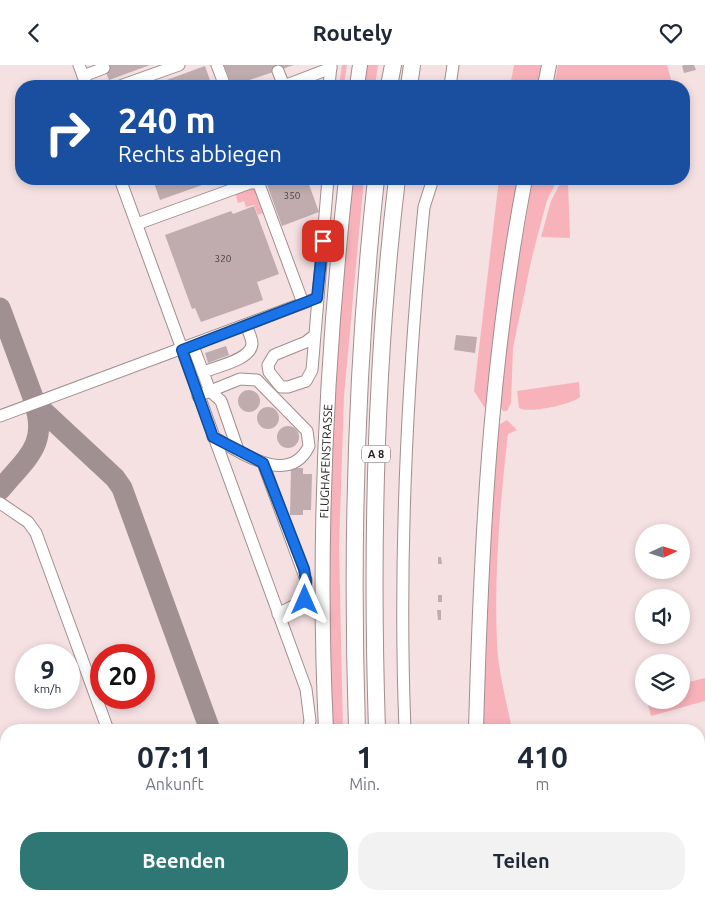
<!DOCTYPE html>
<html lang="de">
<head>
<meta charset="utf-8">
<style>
  :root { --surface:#fff; --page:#f2f2f3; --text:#1f2937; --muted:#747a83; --accent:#2e7774 }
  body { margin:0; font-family:Ubuntu,sans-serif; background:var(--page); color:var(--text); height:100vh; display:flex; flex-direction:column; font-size:19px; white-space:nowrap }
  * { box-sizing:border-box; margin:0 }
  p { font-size:16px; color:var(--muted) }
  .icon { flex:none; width:28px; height:28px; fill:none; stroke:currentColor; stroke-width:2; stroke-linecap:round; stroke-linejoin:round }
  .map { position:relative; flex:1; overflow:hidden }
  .panel { position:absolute; left:0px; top:659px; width:705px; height:176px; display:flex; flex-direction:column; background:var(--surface); border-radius:20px 20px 0 0; box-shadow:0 2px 8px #0003 }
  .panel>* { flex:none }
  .top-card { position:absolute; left:15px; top:15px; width:675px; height:105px; border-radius:20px; box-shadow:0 2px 8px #0003; background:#1a4fa0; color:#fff; overflow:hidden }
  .needle { width:32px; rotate:86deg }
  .fabs { position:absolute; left:635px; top:459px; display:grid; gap:10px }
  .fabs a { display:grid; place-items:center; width:55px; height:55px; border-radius:50%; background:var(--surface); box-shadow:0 2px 8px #0003; font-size:25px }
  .speed { position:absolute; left:15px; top:579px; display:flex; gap:10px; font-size:25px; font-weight:700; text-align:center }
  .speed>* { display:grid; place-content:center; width:65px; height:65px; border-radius:50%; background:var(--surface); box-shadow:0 2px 8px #0003; line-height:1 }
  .speed small { font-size:12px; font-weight:400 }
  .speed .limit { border:8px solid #d22; background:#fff; color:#111 }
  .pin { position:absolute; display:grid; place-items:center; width:42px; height:42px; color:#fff; margin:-21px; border-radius:10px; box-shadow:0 2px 8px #0006 }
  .me { position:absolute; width:55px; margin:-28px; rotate:0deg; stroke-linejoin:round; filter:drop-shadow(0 0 4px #0008) }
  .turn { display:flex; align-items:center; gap:18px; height:105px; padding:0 20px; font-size:22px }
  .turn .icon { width:65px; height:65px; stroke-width:2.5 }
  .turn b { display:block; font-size:35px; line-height:42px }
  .eta { display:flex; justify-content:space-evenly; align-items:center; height:85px; text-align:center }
  .eta b { font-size:30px; font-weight:700; line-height:35px }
  .button { display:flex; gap:10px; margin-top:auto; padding:10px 20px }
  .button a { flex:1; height:58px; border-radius:20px; background:var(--accent); color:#fff; font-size:20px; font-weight:700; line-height:58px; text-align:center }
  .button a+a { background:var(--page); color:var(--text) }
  header { display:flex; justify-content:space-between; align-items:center; height:65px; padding:0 20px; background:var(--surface); font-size:22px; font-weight:700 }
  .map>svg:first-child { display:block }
</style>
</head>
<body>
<header><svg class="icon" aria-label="back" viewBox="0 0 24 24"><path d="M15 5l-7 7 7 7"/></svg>Routely<svg class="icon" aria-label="heart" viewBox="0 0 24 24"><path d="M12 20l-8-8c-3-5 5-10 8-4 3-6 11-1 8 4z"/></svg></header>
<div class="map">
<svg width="705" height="834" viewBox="0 0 705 834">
  <rect width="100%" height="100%" fill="#f5e0e2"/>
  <g fill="#f8b3ba">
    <polygon points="342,0 347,0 344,21 339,21"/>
    <polygon points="365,0 378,0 375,21 362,21"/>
    <polygon points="514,0 543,0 538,21 510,21"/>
    <polygon points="558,0 667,0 673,21 554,21"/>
    <polygon points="351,114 364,114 344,331 339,482 343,665 331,665 327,470 332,301"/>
    <polygon points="499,114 519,114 507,183 485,343 474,326"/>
    <polygon points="533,114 558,114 547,135 532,192 513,283 511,338 507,346 503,346 498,339 509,248"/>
    <polygon points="568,118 570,173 541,172 551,136 560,119"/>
    <polygon points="253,123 257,125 266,147 258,150 254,140 246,142 244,136 238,138 235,127"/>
    <path d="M579,317L580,332C572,339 529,349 519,343L517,326Z"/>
    <path d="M507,355L517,365L508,369C500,439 494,508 497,578C498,607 507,637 512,665H482L488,489L497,361Z"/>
    <polygon points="705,613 705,636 651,651 647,635 681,635 681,619"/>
  </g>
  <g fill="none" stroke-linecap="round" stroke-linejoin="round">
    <g stroke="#a09092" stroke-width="21">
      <polyline points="0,243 34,335 43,346 115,413 122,423 210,665"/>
      <path d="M0,425C26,393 49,380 34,337"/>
      <polyline points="0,800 6,817"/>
    </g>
  </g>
  <g fill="#c0acae">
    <polygon points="103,0 150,0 109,15"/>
    <polygon points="224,0 294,0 232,21"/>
    <polygon points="684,0 694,0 696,5 684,8 682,1"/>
    <polygon points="205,1 212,21 150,21"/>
    <polygon points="146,114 219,114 160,135 153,115 147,117"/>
    <polygon points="265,114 307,114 319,147 282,161"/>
    <polygon points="254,141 279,209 257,217 263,235 201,257 195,243 192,244 165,170 231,146 233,149"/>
    <polygon points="456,270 477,272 475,288 454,285"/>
    <polygon points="226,281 229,290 208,298 205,288"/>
    <circle cx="249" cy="336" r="11"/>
    <circle cx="268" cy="353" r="11"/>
    <circle cx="288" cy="372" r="11"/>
    <polygon points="291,403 303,403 303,409 312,409 311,445 303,445 303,450 290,450"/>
    <polygon points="438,492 441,492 442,499 438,499"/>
    <rect x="438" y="530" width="4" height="7"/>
    <polygon points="437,545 441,545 441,555 438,555"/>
    <polygon points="262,829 315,829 316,834 262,834"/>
  </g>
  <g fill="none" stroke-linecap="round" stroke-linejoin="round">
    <g stroke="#a18e8f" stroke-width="13">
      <g id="minor">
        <polyline points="79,0 87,21"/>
        <polyline points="217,0 225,21"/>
        <polyline points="278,6 284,21 331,3"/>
        <polyline points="83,11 104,3"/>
        <polyline points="120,21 179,0"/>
        <polyline points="329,21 331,0"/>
        <polyline points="450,21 453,0"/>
        <polyline points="120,114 306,624 310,656 308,665"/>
        <polyline points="257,114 303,238"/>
        <polyline points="137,159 250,118 258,118"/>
        <polyline points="315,270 306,277 274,290 268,300 269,307 281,322 288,322 306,316 312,305 328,114"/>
        <polyline points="193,281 210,326 221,336 238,385"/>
        <path d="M203,307C215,302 251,295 252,279C252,273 248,266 246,260"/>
        <path d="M198,331L240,314L257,315L307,366L309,381C289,423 239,386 213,372"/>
        <polyline points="0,351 317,233"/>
        <polyline points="263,398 306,515 305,535 278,549"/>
        <polyline points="0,438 28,457 36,468 108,665"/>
        <path d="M405,665C398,489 407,317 424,142L433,114"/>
        <polyline points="414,829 414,834"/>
        <polyline points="93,834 97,829"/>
      </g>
    </g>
    <g stroke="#a18e8f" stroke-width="16">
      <g id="major">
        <polyline points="357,21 360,0"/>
        <polyline points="545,21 549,0"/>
        <path id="s1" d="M326,665C317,481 326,297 346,114"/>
        <path d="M476,665C481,481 490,295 525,114"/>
        <polyline points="335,829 335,834"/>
        <polyline points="471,834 471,829"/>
      </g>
    </g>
    <g stroke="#a18e8f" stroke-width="18">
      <g id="highway">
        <polyline points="389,21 393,0"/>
        <polyline points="409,21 412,0"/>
        <path d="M357,665C351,481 356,297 376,114"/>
        <path d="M377,665C371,481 375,297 397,114"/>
        <polyline points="365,829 365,834"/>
        <polyline points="385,829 386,834"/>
      </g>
    </g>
    <use href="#minor" stroke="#fff" stroke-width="11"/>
    <use href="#major" stroke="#fff" stroke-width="14"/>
    <use href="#highway" stroke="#fff" stroke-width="16"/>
  </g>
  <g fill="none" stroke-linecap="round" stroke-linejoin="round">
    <g stroke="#114b97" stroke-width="12">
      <polyline id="route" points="305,535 306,516 304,504 263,398 213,372 182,285 317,233 323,176"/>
    </g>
    <use href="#route" stroke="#1a73e8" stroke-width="9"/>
  </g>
  <g text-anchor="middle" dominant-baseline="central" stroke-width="4" stroke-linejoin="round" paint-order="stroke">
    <g font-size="10" fill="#4a4040">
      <text x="292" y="130">350</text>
      <text x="223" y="193">320</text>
    </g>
    <rect fill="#fff" stroke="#656060" stroke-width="1" x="362" y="380.5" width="28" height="17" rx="4"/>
    <g font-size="11" font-weight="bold" fill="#231c1c">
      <text x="376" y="389">A 8</text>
    </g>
    <g font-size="12" fill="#231c1c" stroke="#fff">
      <text stroke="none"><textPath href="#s1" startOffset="269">FLUGHAFENSTRASSE</textPath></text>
    </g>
  </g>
</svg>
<div class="fabs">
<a><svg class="needle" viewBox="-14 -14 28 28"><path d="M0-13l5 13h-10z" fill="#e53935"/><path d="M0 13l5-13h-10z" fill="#747a83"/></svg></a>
<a><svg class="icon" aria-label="sound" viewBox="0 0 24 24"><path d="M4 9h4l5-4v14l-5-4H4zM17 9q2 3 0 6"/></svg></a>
<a><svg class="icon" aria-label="layers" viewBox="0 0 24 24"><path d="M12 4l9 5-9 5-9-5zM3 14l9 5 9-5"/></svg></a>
</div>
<div class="speed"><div>9<small>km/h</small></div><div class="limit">20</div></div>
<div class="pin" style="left:323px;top:176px;background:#d93025"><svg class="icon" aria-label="arrive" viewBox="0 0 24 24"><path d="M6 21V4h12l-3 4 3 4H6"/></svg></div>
<svg class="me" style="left:305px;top:535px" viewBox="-20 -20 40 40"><path d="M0-17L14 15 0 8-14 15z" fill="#1a73e8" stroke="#fff" stroke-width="4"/></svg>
<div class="top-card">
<div class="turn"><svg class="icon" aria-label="right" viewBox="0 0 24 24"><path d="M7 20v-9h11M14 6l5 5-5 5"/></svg><div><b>240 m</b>Rechts abbiegen</div></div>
</div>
<section class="panel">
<div class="eta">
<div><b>07:11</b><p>Ankunft</p></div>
<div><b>1</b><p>Min.</p></div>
<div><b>410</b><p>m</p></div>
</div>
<div class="button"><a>Beenden</a><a>Teilen</a></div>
</section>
</div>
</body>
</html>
